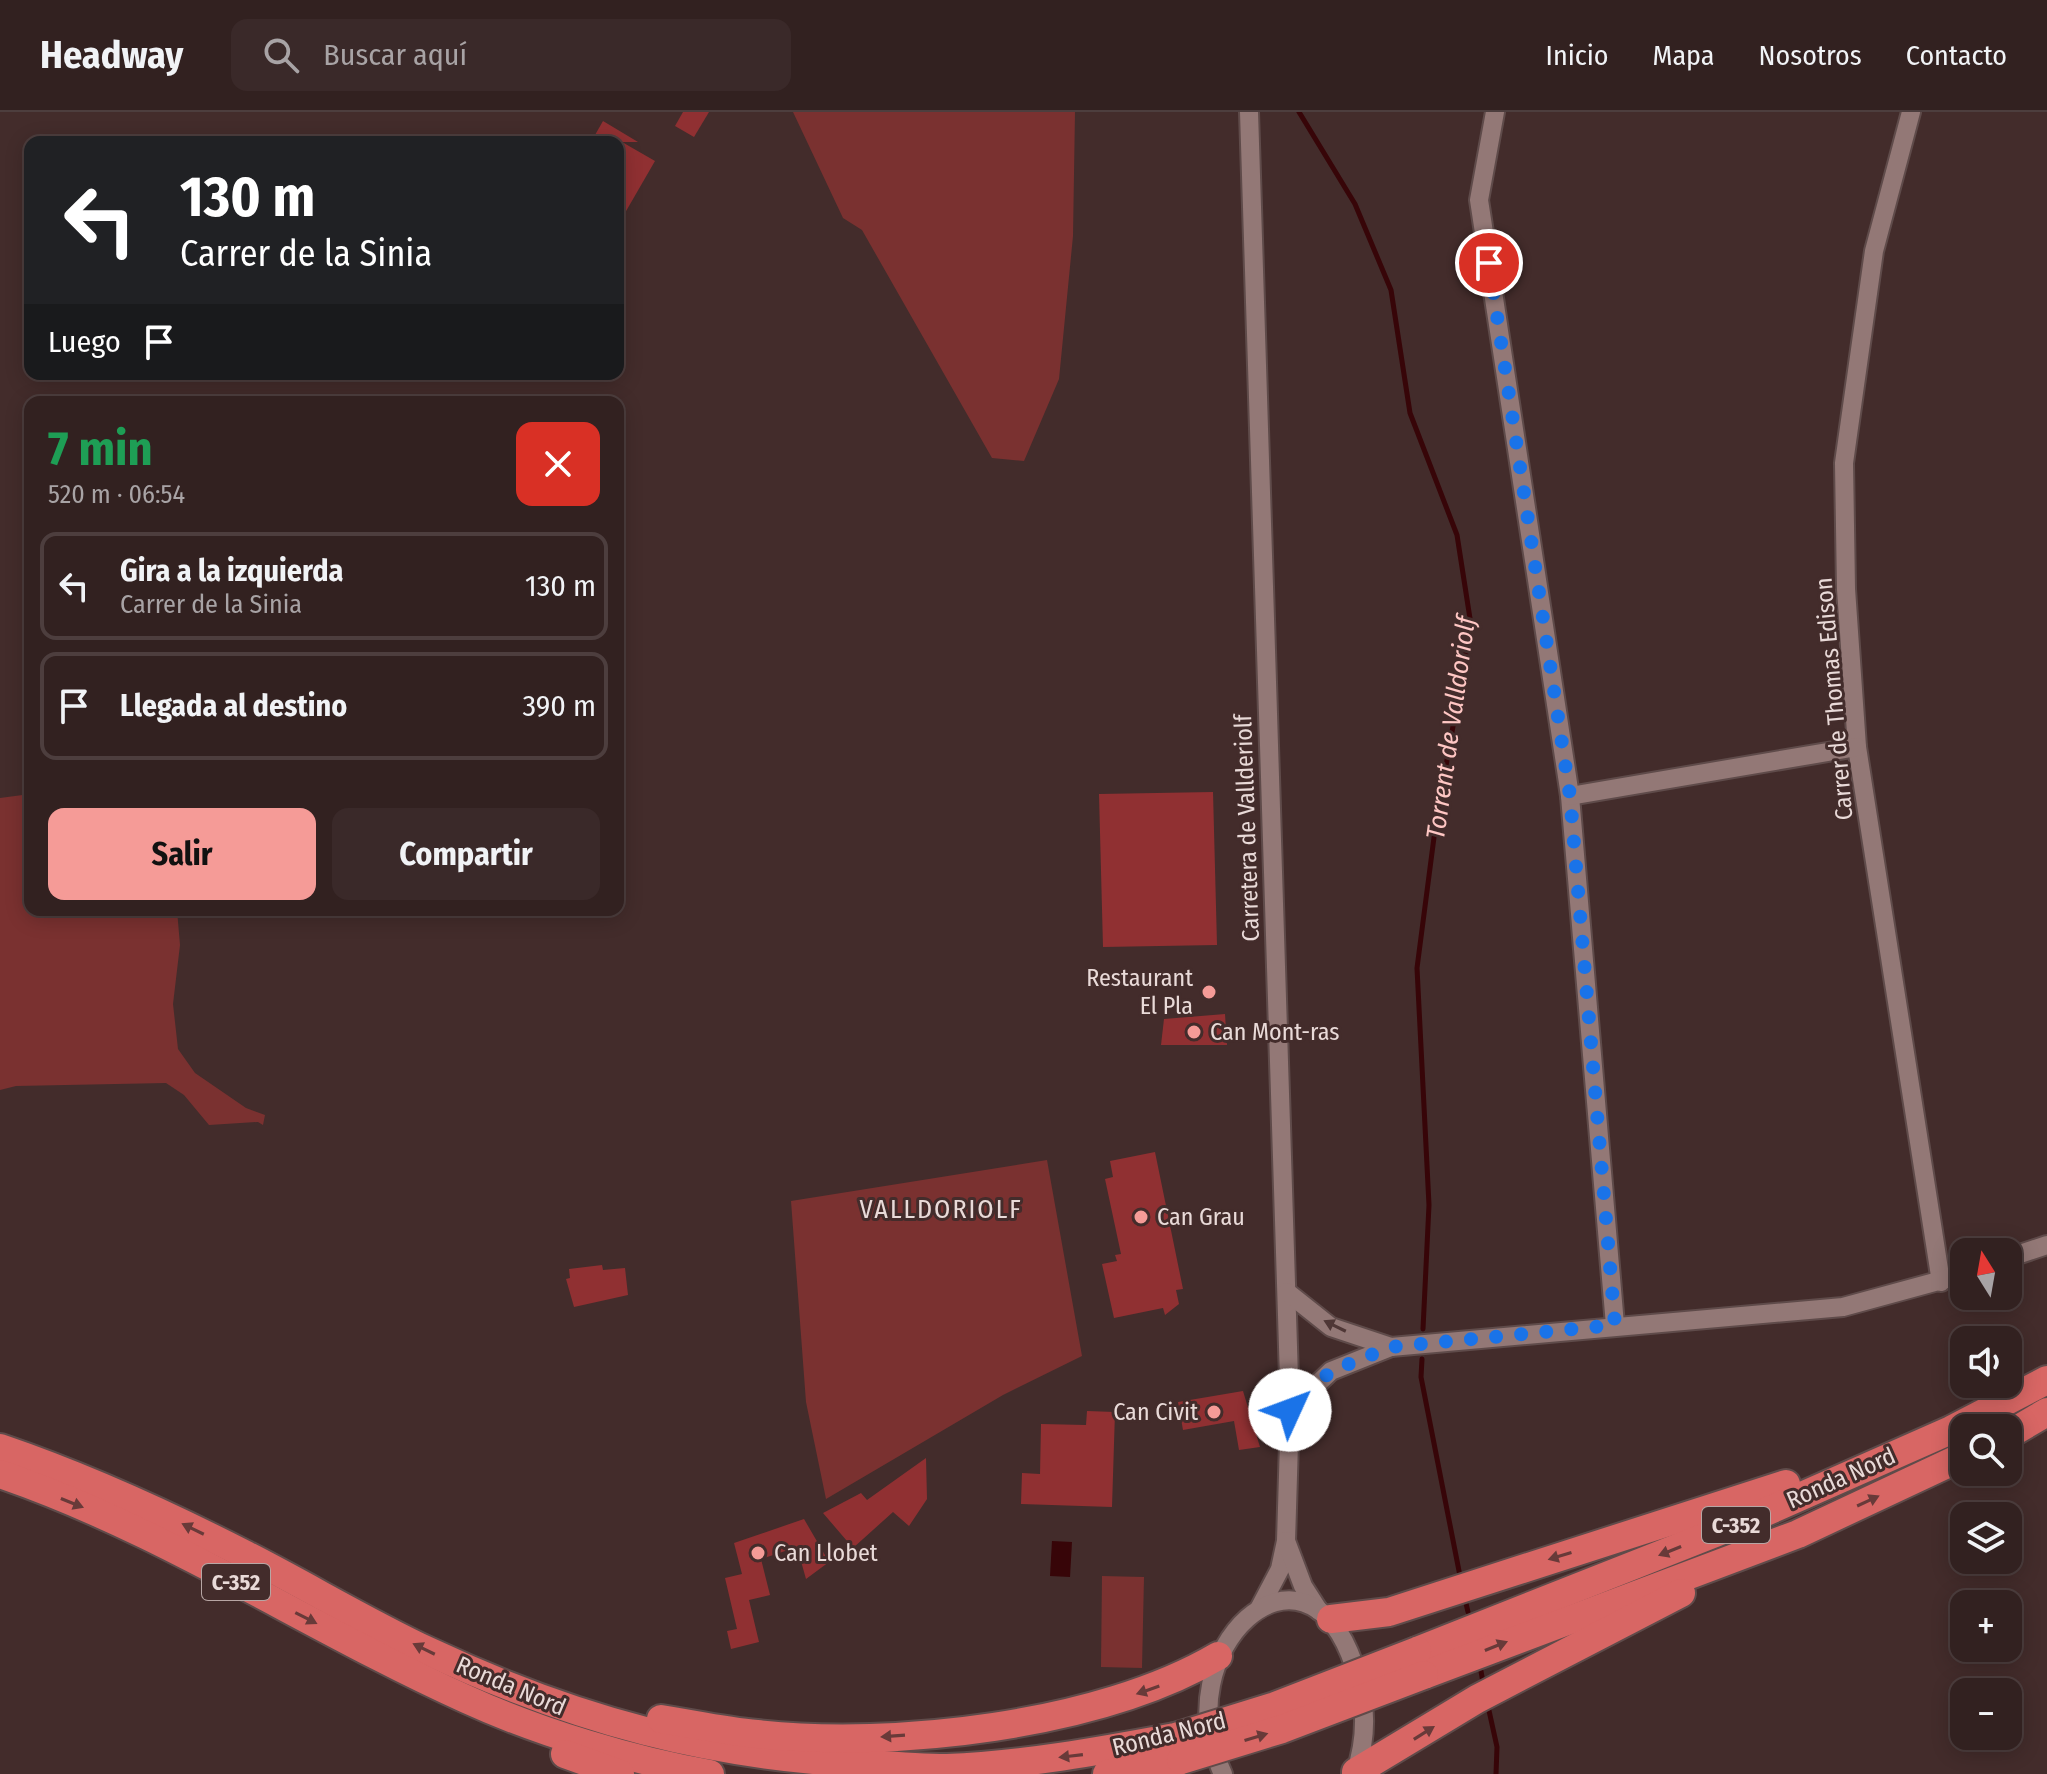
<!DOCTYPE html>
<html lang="es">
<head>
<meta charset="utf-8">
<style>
  :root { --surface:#322120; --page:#3a2929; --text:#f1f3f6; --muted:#a8a3a5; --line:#4d3e3e; --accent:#f59b97 }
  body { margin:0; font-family:"Fira Sans Condensed",sans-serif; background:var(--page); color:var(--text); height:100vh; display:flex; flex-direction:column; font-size:30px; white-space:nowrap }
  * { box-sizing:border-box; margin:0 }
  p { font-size:26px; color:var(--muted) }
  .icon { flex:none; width:44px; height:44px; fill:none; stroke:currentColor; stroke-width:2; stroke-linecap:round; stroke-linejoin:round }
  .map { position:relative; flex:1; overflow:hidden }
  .details { position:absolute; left:24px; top:284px; width:600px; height:520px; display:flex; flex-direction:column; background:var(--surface); border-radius:16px; box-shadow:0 4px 20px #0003,0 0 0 2px var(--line) }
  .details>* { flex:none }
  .top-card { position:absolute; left:24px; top:24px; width:600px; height:244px; border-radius:16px; box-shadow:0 4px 20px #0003,0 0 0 2px var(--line); background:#202124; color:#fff; overflow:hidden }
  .needle { width:52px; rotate:349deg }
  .tools { position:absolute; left:1950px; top:1126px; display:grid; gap:16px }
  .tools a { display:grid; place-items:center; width:72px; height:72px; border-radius:16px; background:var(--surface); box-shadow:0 4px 20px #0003,0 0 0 2px var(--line); font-size:40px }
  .pin { position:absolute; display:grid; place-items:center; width:68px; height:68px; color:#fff; margin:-34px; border:4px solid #fff; border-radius:50%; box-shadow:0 2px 8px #0007 }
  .me { position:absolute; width:88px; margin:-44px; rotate:47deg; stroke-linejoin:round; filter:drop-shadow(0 0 6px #0008) }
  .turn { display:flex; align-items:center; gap:28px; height:168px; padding:0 24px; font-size:36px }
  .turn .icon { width:104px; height:104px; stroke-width:2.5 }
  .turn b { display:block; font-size:56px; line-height:68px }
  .then { display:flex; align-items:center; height:76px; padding:0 24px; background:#0003; gap:16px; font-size:30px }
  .round { display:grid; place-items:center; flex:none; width:84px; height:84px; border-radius:16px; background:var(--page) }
  .summary { display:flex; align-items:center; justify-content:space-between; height:136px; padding:0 24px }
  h1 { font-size:48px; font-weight:700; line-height:60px; color:#1e9e55 }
  .button { display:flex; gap:16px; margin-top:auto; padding:16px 24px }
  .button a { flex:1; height:92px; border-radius:16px; background:var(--accent); color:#111; font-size:32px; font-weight:700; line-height:92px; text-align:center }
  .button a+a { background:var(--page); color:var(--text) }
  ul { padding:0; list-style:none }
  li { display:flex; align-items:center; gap:24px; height:108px; margin:0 16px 12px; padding:0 8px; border:4px solid var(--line); border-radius:16px }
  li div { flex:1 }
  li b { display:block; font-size:30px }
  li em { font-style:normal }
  header { display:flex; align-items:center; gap:48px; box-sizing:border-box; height:112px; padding:0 40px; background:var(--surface); border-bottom:2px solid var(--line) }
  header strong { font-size:38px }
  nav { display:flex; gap:44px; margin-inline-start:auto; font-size:28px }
  .search { width:560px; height:72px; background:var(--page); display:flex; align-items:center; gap:20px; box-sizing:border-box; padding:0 28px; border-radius:16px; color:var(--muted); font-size:30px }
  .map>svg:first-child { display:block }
</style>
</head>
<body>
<header>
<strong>Headway</strong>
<div class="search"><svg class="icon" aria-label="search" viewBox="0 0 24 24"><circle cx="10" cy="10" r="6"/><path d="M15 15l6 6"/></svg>Buscar aquí</div>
<nav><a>Inicio</a><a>Mapa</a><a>Nosotros</a><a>Contacto</a></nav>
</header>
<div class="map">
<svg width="2047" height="1662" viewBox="0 0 2047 1662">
  <rect width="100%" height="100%" fill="#432c2b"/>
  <g fill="#7a3130">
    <polygon points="793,0 1075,0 1073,124 1059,267 1024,349 992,346 862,118 843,106"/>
    <polygon points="30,682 30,798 177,798 180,833 173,892 178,937 195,961 246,996 265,1003 263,1013 258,1010 209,1013 184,983 166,971 16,974 0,978 0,686"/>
    <polygon points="1047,1048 1082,1244 1003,1283 826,1387 806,1290 791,1089"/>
    <polygon points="1102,1464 1144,1465 1142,1556 1101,1555"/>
  </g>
  <polygon fill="#370508" points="1052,1429 1072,1430 1070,1465 1050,1464"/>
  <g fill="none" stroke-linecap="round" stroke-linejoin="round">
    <g stroke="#370508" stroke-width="5">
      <polyline points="1299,0 1355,92 1391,178 1410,301 1457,423 1471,513 1436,710 1417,856 1429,1093 1423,1217"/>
      <polyline points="1422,1247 1421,1265 1460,1464"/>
      <polyline points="1465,1487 1468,1500"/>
      <polyline points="1481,1559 1483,1571"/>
      <polyline points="1488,1594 1497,1635 1496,1662"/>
    </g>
  </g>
  <g fill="#903032">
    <polygon points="683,0 709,0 694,25 675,14"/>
    <polygon points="603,9 638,30 622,30 655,49 618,113 618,30 591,30"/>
    <polygon points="1213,680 1217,833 1103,835 1099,682"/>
    <polygon points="1225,902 1227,933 1161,933 1164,907"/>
    <polygon points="1155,1040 1183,1177 1176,1178 1179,1192 1165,1203 1163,1196 1114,1206 1102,1152 1117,1149 1115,1143 1121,1142 1105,1067 1113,1065 1110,1049"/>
    <polygon points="602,1153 603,1158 625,1156 628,1183 574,1195 566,1167 570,1166 569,1157"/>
    <polygon points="1243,1279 1260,1335 1239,1338 1234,1309 1183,1318 1178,1290"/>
    <polygon points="1087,1299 1115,1300 1112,1395 1021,1392 1022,1361 1040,1362 1041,1312 1086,1313"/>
    <polygon points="926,1346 927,1387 909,1414 893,1400 853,1436 823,1401 861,1381 867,1388"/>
    <polygon points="804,1407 829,1450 806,1467 797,1435 761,1447 770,1483 749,1488 759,1530 731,1537 727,1519 737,1517 725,1466 742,1462 734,1431"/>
  </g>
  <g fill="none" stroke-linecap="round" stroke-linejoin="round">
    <g stroke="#5f4b4a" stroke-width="22">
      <g id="minor">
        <polyline points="1249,0 1290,1298 1286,1429 1280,1457 1259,1497"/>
        <polyline points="1495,0 1479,88 1570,684 1615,1213"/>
        <polyline points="1911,0 1874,139 1844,351 1846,477 1857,635 1941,1170"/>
        <polyline points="1570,684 1857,635"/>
        <polyline points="2008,1146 2047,1133"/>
        <polyline points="1287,1180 1331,1215 1391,1235"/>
        <polyline points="1290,1298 1331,1259 1391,1235 1843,1195 1964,1162"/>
        <polyline points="1286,1429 1303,1474 1319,1499"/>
        <path d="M1223,1662C1163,1539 1304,1406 1354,1553C1367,1589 1367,1627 1355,1662"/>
      </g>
    </g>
    <g stroke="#5f4b4a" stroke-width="32">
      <g id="highway">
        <polyline points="2008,1323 2047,1300"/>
        <path d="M0,1336C85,1365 166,1402 246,1443C307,1474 366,1510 428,1539C575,1608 710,1645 872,1652C896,1654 922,1656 947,1656C1024,1653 1100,1639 1175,1625"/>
        <path d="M0,1362C164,1418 309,1516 466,1587C538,1620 633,1649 710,1662"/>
        <polyline points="1331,1507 1389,1500 1786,1372"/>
        <polyline points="1417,1539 1743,1410 1951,1318 2047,1268"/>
        <polyline points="1424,1563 1798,1422 1964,1344"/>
        <path d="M661,1607C693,1612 725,1619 757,1622C894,1637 1099,1614 1218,1544"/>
        <polyline points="565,1642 620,1662"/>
        <polyline points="1356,1660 1477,1587 1681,1481"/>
        <polyline points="1107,1662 1181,1648"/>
      </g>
    </g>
    <use href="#minor" stroke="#937876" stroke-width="18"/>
    <use href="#highway" stroke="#d86664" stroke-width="28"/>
    <g stroke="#5f4b4a" stroke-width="32" stroke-linecap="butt">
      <g id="highway-bridge">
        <polyline points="1175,1625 1275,1594 1417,1539"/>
        <polyline points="1181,1648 1282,1617 1424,1563"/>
      </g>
    </g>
    <use href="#highway-bridge" stroke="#d86664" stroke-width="28"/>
  </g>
  <defs><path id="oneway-solid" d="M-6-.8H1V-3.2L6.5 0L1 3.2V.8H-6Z" transform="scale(2)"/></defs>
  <use fill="#4f3736" href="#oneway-solid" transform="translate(1335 1214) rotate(-154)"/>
  <g fill="#683a39">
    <use href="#oneway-solid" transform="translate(1868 1389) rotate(-25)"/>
    <use href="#oneway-solid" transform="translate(72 1391) rotate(22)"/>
    <use href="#oneway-solid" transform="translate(193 1417) rotate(-154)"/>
    <use href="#oneway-solid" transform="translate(1670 1439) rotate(158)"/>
    <use href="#oneway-solid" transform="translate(1560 1444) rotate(163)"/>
    <use href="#oneway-solid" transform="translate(306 1506) rotate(27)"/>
    <use href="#oneway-solid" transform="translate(1496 1534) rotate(-22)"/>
    <use href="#oneway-solid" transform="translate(424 1537) rotate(-154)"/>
    <use href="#oneway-solid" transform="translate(1148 1578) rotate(161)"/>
    <use href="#oneway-solid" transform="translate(1424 1621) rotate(-32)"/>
    <use href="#oneway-solid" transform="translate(893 1624) rotate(176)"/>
    <use href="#oneway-solid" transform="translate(1256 1625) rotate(-17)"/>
    <use href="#oneway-solid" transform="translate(1071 1644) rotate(173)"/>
  </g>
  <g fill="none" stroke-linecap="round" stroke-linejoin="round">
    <polyline stroke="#1a73e8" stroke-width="14" stroke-dasharray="0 25.2" points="1290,1298 1331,1259 1391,1235 1615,1213 1570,684 1489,151"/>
  </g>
  <g fill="#f59b97" stroke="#432c2b" stroke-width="3">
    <circle cx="1209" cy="880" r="8"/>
    <circle cx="1194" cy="920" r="8"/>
    <circle cx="1141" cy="1105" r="8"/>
    <circle cx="1214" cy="1300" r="8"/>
    <circle cx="758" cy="1441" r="8"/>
  </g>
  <g text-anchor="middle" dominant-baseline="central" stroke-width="6" stroke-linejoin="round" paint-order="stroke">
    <g fill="#432c2b" stroke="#b7a6a4" stroke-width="2">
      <rect x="1702" y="1395" width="68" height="36" rx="6"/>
      <rect x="202" y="1452" width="68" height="36" rx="6"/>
    </g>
    <g font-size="22" font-weight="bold" fill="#e9dad8">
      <text x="1736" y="1413">C-352</text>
      <text x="236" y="1470">C-352</text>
    </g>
    <g font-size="24" fill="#e9dad8" stroke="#432c2b">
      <text transform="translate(1834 587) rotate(-95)">Carrer de Thomas Edison</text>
      <text transform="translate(1247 716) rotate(-92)">Carretera de Vallderiolf</text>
      <text transform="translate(1841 1366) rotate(-24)">Ronda Nord</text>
      <text transform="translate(511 1574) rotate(23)">Ronda Nord</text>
      <text transform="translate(1169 1622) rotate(-14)">Ronda Nord</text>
    </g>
    <g font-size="24" fill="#e9dad8" stroke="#432c2b" text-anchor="start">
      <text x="1193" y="866" text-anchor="end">Restaurant<tspan x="1193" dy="28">El Pla</tspan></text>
      <text x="1210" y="920">Can Mont-ras</text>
      <text x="1157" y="1105">Can Grau</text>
      <text x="1198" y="1300" text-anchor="end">Can Civit</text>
      <text x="774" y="1441">Can Llobet</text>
    </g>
    <g font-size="26" font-style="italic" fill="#ffc7c4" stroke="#432c2b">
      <text transform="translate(1451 616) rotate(-82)">Torrent de Valldoriolf</text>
    </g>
    <g font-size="26" letter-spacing="2" fill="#e9dad8" stroke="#432c2b">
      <text x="941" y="1097">VALLDORIOLF</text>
    </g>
  </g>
</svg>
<div class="tools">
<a><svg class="needle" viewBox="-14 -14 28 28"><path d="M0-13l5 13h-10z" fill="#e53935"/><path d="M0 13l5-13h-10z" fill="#a8a3a5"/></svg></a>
<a><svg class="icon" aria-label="sound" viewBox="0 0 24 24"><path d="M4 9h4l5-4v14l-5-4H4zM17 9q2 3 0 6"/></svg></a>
<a><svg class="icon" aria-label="search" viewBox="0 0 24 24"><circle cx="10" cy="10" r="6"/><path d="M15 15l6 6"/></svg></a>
<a><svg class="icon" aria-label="layers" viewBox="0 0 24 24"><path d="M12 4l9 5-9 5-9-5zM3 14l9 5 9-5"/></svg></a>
<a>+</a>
<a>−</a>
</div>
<div class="pin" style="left:1489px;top:151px;background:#d93025"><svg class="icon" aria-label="arrive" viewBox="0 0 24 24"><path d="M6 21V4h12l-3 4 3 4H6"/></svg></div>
<svg class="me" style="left:1290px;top:1298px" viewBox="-20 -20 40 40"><circle r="19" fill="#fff"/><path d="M0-13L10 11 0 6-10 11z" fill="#1a73e8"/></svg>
<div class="top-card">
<div class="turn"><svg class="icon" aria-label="left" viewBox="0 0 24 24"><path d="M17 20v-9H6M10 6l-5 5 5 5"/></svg><div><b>130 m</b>Carrer de la Sinia</div></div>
<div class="then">Luego<svg class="icon" aria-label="arrive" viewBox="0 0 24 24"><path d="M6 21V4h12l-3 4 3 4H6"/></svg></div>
</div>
<section class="details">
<div class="summary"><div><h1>7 min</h1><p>520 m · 06:54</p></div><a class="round" style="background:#d93025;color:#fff"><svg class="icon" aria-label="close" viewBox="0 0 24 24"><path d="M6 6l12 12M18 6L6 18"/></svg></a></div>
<ul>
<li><svg class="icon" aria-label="left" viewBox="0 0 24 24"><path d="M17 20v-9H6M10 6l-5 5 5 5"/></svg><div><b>Gira a la izquierda</b><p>Carrer de la Sinia</p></div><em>130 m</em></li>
<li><svg class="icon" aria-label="arrive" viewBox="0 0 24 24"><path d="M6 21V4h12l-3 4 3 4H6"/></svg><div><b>Llegada al destino</b></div><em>390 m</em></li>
</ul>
<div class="button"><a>Salir</a><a>Compartir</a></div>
</section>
</div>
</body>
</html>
